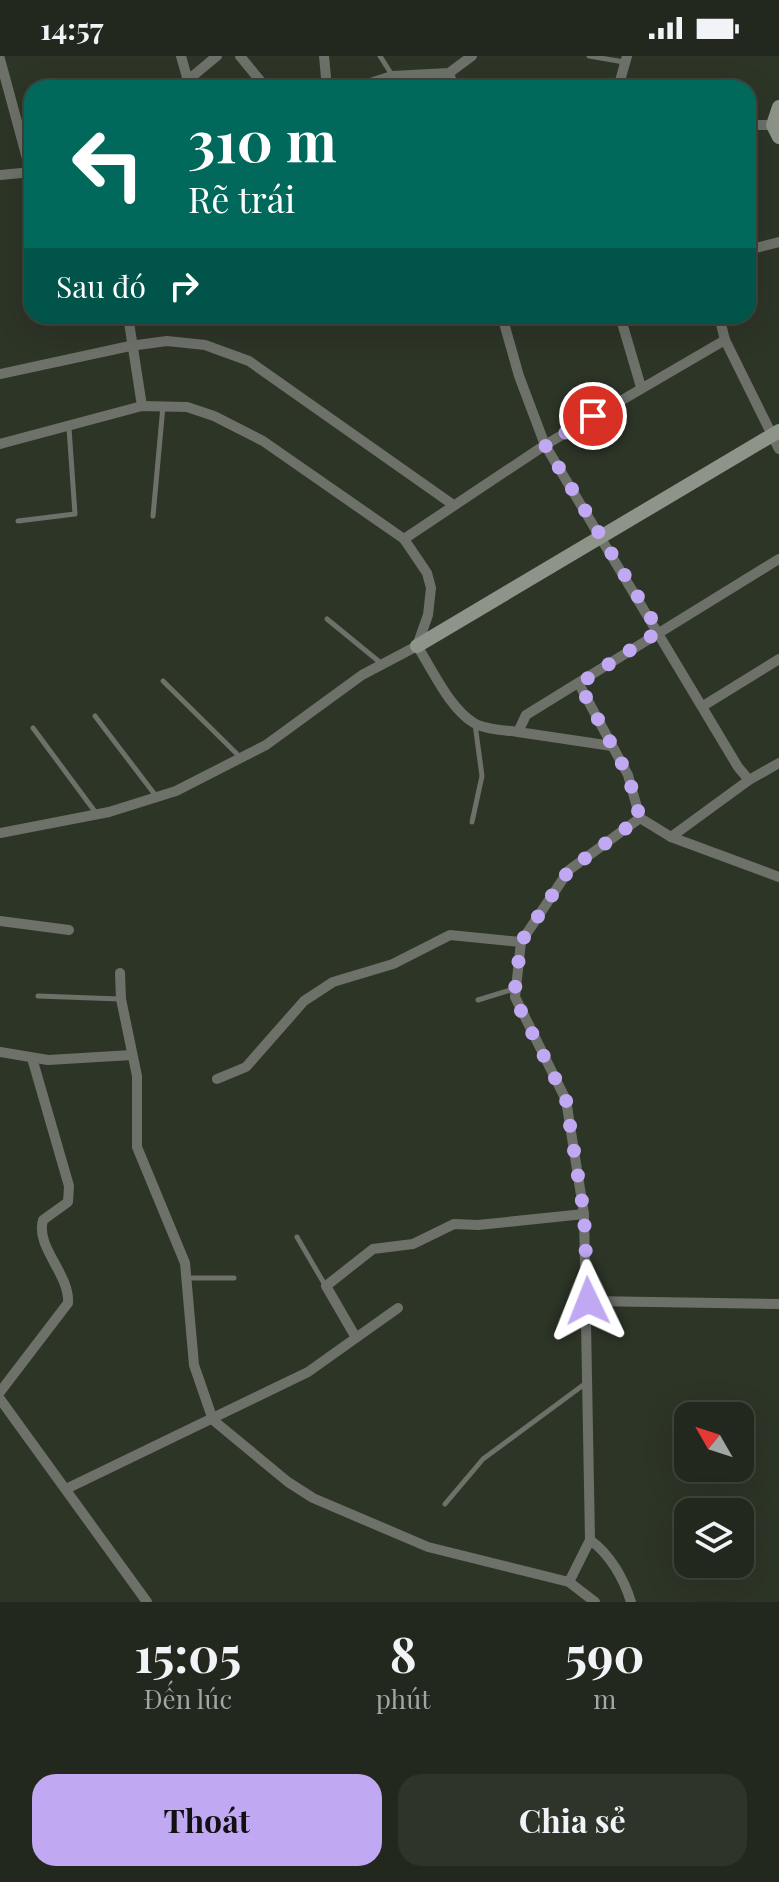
<!DOCTYPE html>
<html lang="vi">
<head>
<meta charset="utf-8">
<style>
  :root { --surface:#22281d; --page:#2e342a; --text:#f1f3f6; --muted:#a2a6a4; --line:#3f443b; --accent:#c1a8f3 }
  body { margin:0; font-family:"Playfair Display",serif; background:var(--page); color:var(--text); height:100vh; display:flex; flex-direction:column; font-size:30px; white-space:nowrap }
  * { box-sizing:border-box; margin:0 }
  p { font-size:26px; color:var(--muted) }
  .icon { flex:none; width:44px; height:44px; fill:none; stroke:currentColor; stroke-width:2; stroke-linecap:round; stroke-linejoin:round }
  .map { position:relative; height:1546px; overflow:hidden }
  .side { display:flex; flex-direction:column; background:var(--surface); flex:1 }
  .side>* { flex:none }
  .top-card { position:absolute; left:24px; top:24px; width:732px; height:244px; border-radius:24px; box-shadow:0 8px 32px #0002,0 0 0 2px var(--line); background:#00695c; color:#fff; overflow:hidden }
  .needle { width:52px; rotate:309deg }
  .fabs { position:absolute; left:674px; top:1346px; display:grid; gap:16px }
  .fabs a { display:grid; place-items:center; width:80px; height:80px; border-radius:16px; background:var(--surface); box-shadow:0 8px 32px #0002,0 0 0 2px var(--line); font-size:40px }
  .pin { position:absolute; display:grid; place-items:center; width:68px; height:68px; color:#fff; margin:-34px; border:4px solid #fff; border-radius:50%; box-shadow:0 2px 8px #0007 }
  .me { position:absolute; width:88px; margin:-44px; rotate:358deg; stroke-linejoin:round; filter:drop-shadow(0 0 6px #0008) }
  .turn { display:flex; align-items:center; gap:28px; height:168px; padding:0 32px; font-size:36px }
  .turn .icon { width:104px; height:104px; stroke-width:2.5 }
  .turn b { display:block; font-size:56px; line-height:68px }
  .then { display:flex; align-items:center; height:76px; padding:0 32px; background:#0003; gap:16px; font-size:30px }
  .eta { display:flex; justify-content:space-evenly; align-items:center; height:136px; text-align:center }
  .eta b { font-size:48px; font-weight:700; line-height:56px }
  .primary-button { display:flex; gap:16px; margin-top:auto; padding:16px 32px }
  .primary-button a { flex:1; height:92px; border-radius:24px; background:var(--accent); color:#111; font-size:32px; font-weight:700; line-height:92px; text-align:center }
  .primary-button a+a { background:var(--page); color:var(--text) }
  .status { display:flex; justify-content:space-between; align-items:center; height:56px; padding:0 40px; background:var(--surface); direction:ltr }
  .status svg { height:22px; fill:currentColor }
  .map>svg:first-child { display:block }
</style>
</head>
<body>
<div class="status"><b>14:57</b><svg viewBox="0 0 49 12"><path d="M0 12V9h3v3zM5 12V6h3v6zM10 12V3h3v9zM15 12V0h3v12zM26 1h20v11H26zM47 4h2v5h-2z"/></svg></div>
<div class="map">
<svg width="779" height="1546" viewBox="0 0 779 1546">
  <rect width="100%" height="100%" fill="#2d3527"/>
  <g fill="none" stroke-linecap="round" stroke-linejoin="round">
    <g stroke="#6d716a" stroke-width="5">
      <polyline points="380,0 392,19"/>
      <polyline points="589,0 624,6"/>
      <polyline points="153,460 163,350"/>
      <polyline points="18,465 75,458 69,372"/>
      <polyline points="327,563 382,608"/>
      <polyline points="163,625 240,701"/>
      <polyline points="95,660 156,740"/>
      <polyline points="33,672 96,757"/>
      <polyline points="472,766 482,720 475,668"/>
      <polyline points="38,940 120,943"/>
      <polyline points="478,944 514,933"/>
      <polyline points="297,1181 325,1229"/>
      <polyline points="188,1222 234,1222"/>
      <polyline points="445,1448 483,1403 586,1327"/>
    </g>
    <g stroke="#6d716a" stroke-width="10">
      <polyline points="181,0 190,32"/>
      <polyline points="240,0 262,27 275,32"/>
      <polyline points="324,0 327,32"/>
      <polyline points="0,3 32,121"/>
      <polyline points="449,17 454,32"/>
      <polyline points="188,24 217,0"/>
      <polyline points="355,32 392,20 449,17 472,0"/>
      <polyline points="618,32 627,0"/>
      <polyline points="748,69 773,69"/>
      <polyline points="0,119 32,116"/>
      <polyline points="748,194 779,186"/>
      <polyline points="128,260 142,350"/>
      <polyline points="502,260 519,320 545,389 738,711 749,724"/>
      <polyline points="620,260 641,331"/>
      <polyline points="719,260 725,284 779,393"/>
      <polyline points="0,318 130,290 167,285 205,289 249,305 452,448"/>
      <polyline points="0,388 142,350 187,351 214,360 263,385 404,483 427,517 431,532 428,559 417,590 362,619 266,689 176,735 109,756 0,777"/>
      <polyline points="404,483 545,389 725,284"/>
      <path d="M417,590C433,614 449,652 474,667C486,674 505,674 518,676"/>
      <polyline points="579,628 628,719 640,762 671,781 779,821"/>
      <polyline points="703,650 779,603"/>
      <polyline points="612,690 518,676 526,659 779,503"/>
      <polyline points="671,781 749,724 779,707"/>
      <polyline points="0,865 69,874"/>
      <polyline points="521,886 569,814 640,762"/>
      <polyline points="120,917 121,943 137,1020 137,1091 185,1207 194,1309 213,1364 288,1426 313,1442 428,1491 569,1526 595,1546"/>
      <polyline points="0,996 48,1004 132,999"/>
      <polyline points="217,1023 246,1011 304,945 333,926 393,908 450,879 521,886 515,941 566,1044 584,1158 590,1484 569,1526"/>
      <polyline points="588,1245 779,1248"/>
      <polyline points="355,1280 326,1230 373,1193 413,1188 454,1168 478,1169 584,1158"/>
      <path d="M0,1336L68,1247C70,1218 35,1191 43,1164L68,1146L69,1130L32,1002"/>
      <polyline points="0,1343 147,1546"/>
      <polyline points="66,1433 308,1316 398,1252"/>
      <path d="M590,1484C610,1498 624,1523 631,1546"/>
    </g>
    <g stroke="#8e9489" stroke-width="14">
      <polyline points="779,51 773,69 779,81"/>
      <polyline points="417,590 779,375"/>
    </g>
  </g>
  <g fill="none" stroke-linecap="round" stroke-linejoin="round">
    <polyline stroke="#c1a8f3" stroke-width="14" stroke-dasharray="0 25.2" points="588,1245 584,1158 566,1044 518,949 515,933 521,886 569,814 640,762 628,719 579,628 659,575 545,389 593,360"/>
  </g>
</svg>
<div class="fabs">
<a><svg class="needle" viewBox="-14 -14 28 28"><path d="M0-13l5 13h-10z" fill="#e53935"/><path d="M0 13l5-13h-10z" fill="#a2a6a4"/></svg></a>
<a><svg class="icon" aria-label="layers" viewBox="0 0 24 24"><path d="M12 4l9 5-9 5-9-5zM3 14l9 5 9-5"/></svg></a>
</div>
<div class="pin" style="left:593px;top:360px;background:#d93025"><svg class="icon" aria-label="arrive" viewBox="0 0 24 24"><path d="M6 21V4h12l-3 4 3 4H6"/></svg></div>
<svg class="me" style="left:588px;top:1245px" viewBox="-20 -20 40 40"><path d="M0-17L14 15 0 8-14 15z" fill="#c1a8f3" stroke="#fff" stroke-width="4"/></svg>
<div class="top-card">
<div class="turn"><svg class="icon" aria-label="left" viewBox="0 0 24 24"><path d="M17 20v-9H6M10 6l-5 5 5 5"/></svg><div><b>310 m</b>Rẽ trái</div></div>
<div class="then">Sau đó<svg class="icon" aria-label="right" viewBox="0 0 24 24"><path d="M7 20v-9h11M14 6l5 5-5 5"/></svg></div>
</div>
</div>
<section class="side">
<div class="eta">
<div><b>15:05</b><p>Đến lúc</p></div>
<div><b>8</b><p>phút</p></div>
<div><b>590</b><p>m</p></div>
</div>
<div class="primary-button"><a>Thoát</a><a>Chia sẻ</a></div>
</section>
</body>
</html>
